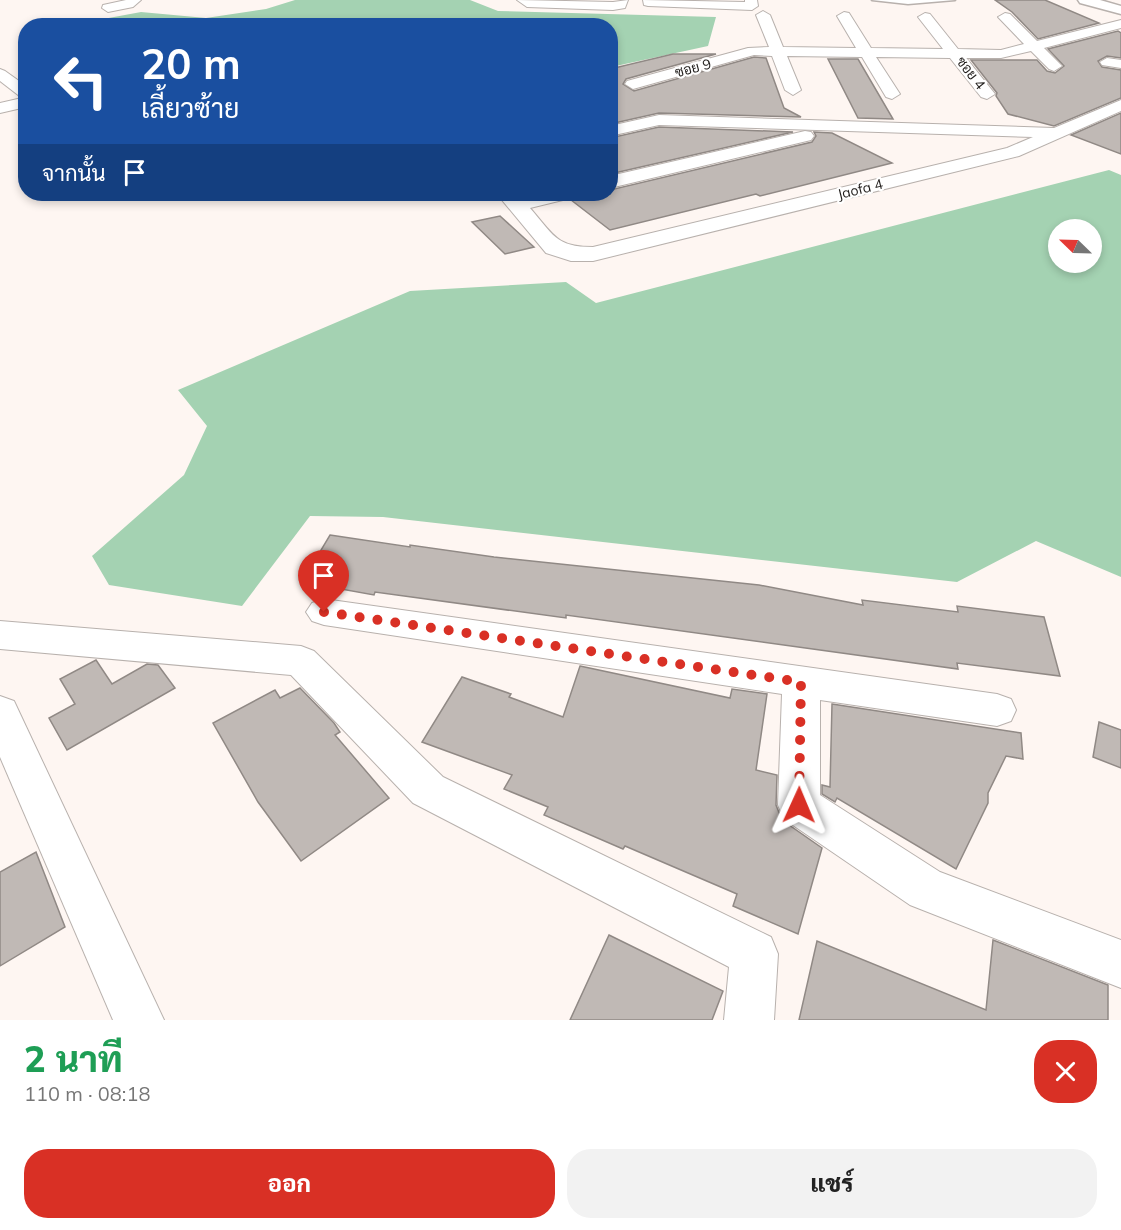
<!DOCTYPE html>
<html lang="th">
<head>
<meta charset="utf-8">
<style>
  :root { --surface:#fff; --page:#f2f2f2; --text:#222; --muted:#767676; --accent:#d93025 }
  body { margin:0; font-family:Mulish,Sarabun,sans-serif; background:var(--page); color:var(--text); height:100vh; display:flex; flex-direction:column; font-size:22px; white-space:nowrap }
  * { box-sizing:border-box; margin:0 }
  p { font-size:20px; color:var(--muted) }
  .icon { flex:none; width:33px; height:33px; fill:none; stroke:currentColor; stroke-width:2; stroke-linecap:round; stroke-linejoin:round }
  .map { position:relative; height:1020px; overflow:hidden }
  .panel { display:flex; flex-direction:column; background:var(--surface); flex:1 }
  .panel>* { flex:none }
  .hud { position:absolute; left:18px; top:18px; width:600px; height:183px; border-radius:24px; box-shadow:0 3px 9px #0003; background:#1a4fa0; color:#fff; overflow:hidden }
  .needle { width:39px; rotate:293deg }
  .fabs { position:absolute; left:1048px; top:219px; display:grid; gap:12px }
  .fabs a { display:grid; place-items:center; width:54px; height:54px; border-radius:50%; background:var(--surface); box-shadow:0 3px 9px #0003; font-size:30px }
  .pin { position:absolute; display:grid; place-items:center; width:51px; height:51px; color:#fff; margin:-62px -26px; border-radius:50% 50% 50% 0; rotate:-45deg; box-shadow:0 0 6px #0007 }
  .pin .icon { rotate:45deg }
  .me { position:absolute; width:66px; margin:-33px; rotate:1deg; stroke-linejoin:round; filter:drop-shadow(0 0 4px #0008) }
  .turn { display:flex; align-items:center; gap:21px; height:126px; padding:0 24px; font-size:27px }
  .turn .icon { width:78px; height:78px; stroke-width:2.5 }
  .turn b { display:block; font-size:42px; line-height:51px }
  .then { display:flex; align-items:center; height:57px; padding:0 24px; background:#0003; gap:12px; font-size:22px }
  .round { display:grid; place-items:center; flex:none; width:63px; height:63px; border-radius:24px; background:var(--page) }
  .headline { display:flex; align-items:center; justify-content:space-between; height:102px; padding:0 24px }
  h1 { font-size:36px; font-weight:800; line-height:45px; color:#1e9e55 }
  .action { display:flex; gap:12px; margin-top:auto; padding:12px 24px }
  .action a { flex:1; height:69px; border-radius:24px; background:var(--accent); color:#fff; font-size:24px; font-weight:800; line-height:69px; text-align:center }
  .action a+a { background:var(--page); color:var(--text) }
  .map>svg:first-child { display:block }
</style>
</head>
<body>
<div class="map">
<svg width="1121" height="1020" viewBox="0 0 1121 1020">
  <rect width="100%" height="100%" fill="#fef6f2"/>
  <g fill="#a4d2b2" fill-rule="evenodd">
    <polygon points="295,0 470,0 498,11 716,17 708,46 611,67 610,26 71,25 141,12 206,18 266,9"/>
    <path d="M1109,170L1121,175V577L1036,541L957,582L383,517L310,516L242,606L109,585L92,556L184,475L207,426L178,390L410,291L566,282L596,303ZM1059,230H1092V262H1059Z"/>
  </g>
  <g fill="#c0b9b5" stroke="#908985" stroke-width="1.5">
    <polygon points="995,0 1045,0 1099,23 1038,39 1012,12"/>
    <polygon points="1118,31 1121,33 1121,58 1107,56 1098,61 1102,67 1121,70 1121,98 1054,126 1008,114 996,96 997,93 971,60 1037,60 1047,71 1055,73 1064,66 1048,49"/>
    <polygon points="673,54 716,54 626,79 623,84 634,91 754,57 766,58 784,108 801,117 659,113 610,124 610,69"/>
    <polygon points="828,59 858,59 893,119 858,118"/>
    <polygon points="1121,113 1121,154 1071,135"/>
    <polygon points="659,127 793,132 610,174 610,138"/>
    <polygon points="814,132 832,133 892,163 760,196 756,194 610,230 571,200 576,194 610,194 610,190 812,142 816,136"/>
    <polygon points="500,216 534,247 505,254 472,222"/>
    <polygon points="330,535 410,547 410,545 494,557 759,585 863,605 862,600 958,612 957,606 1044,617 1060,676 957,663 958,669 566,615 566,618 375,592 374,595 302,582"/>
    <polygon points="96,660 112,684 147,664 158,665 175,688 67,750 49,718 75,704 60,679"/>
    <polygon points="580,666 730,698 732,689 767,694 756,770 777,775 776,805 782,820 822,848 798,934 733,906 737,894 625,846 623,849 544,815 548,807 504,789 512,775 422,742 462,677 511,694 509,697 563,717"/>
    <polygon points="300,688 334,723 340,732 335,735 389,798 301,861 258,802 213,723 275,690 280,698"/>
    <polygon points="832,704 1021,733 1023,759 1006,756 988,793 988,803 956,869 837,798 835,802 822,794 822,785 830,787"/>
    <polygon points="1099,722 1121,730 1121,768 1093,757"/>
    <polygon points="36,852 65,927 0,966 0,872"/>
    <polygon points="609,935 723,991 712,1020 570,1020"/>
    <polygon points="993,940 1108,985 1108,1020 799,1020 817,941 986,1010"/>
  </g>
  <g fill="none" stroke-linecap="round" stroke-linejoin="round">
    <g stroke="#b8b1ad" stroke-width="3">
      <polygon id="lane" points="872,0 955,0 908,4"/>
    </g>
    <g stroke="#b8b1ad" stroke-width="2">
      <g id="street">
        <polygon points="126,0 141,0 133,7 108,12 102,8 103,5"/>
        <polygon points="517,0 613,2 628,0 625,8 613,10 527,7"/>
        <polygon points="643,0 745,2 745,0 757,0 758,6 752,10 648,6 644,5"/>
        <polygon points="763,11 770,15 783,47 856,48 837,16 844,12 849,13 871,48 943,49 918,17 925,13 930,14 958,49 1001,50 1024,44 998,17 1005,13 1010,14 1037,41 1121,20 1121,28 1044,48 1062,66 1054,71 1049,69 1031,51 1001,58 966,58 995,94 987,99 981,97 950,58 876,57 900,94 892,99 886,97 862,57 787,56 801,90 793,95 785,90 772,56 754,55 633,89 625,84 627,81 748,48 769,47 756,15"/>
        <polygon points="1107,58 1121,60 1121,68 1102,65 1100,62"/>
        <polygon points="0,69 5,71 26,86 26,107 0,113 0,103 22,98 0,81"/>
        <path d="M1121,100V111L1019,156L593,261H571L546,253L497,194H517L521,198L540,194H574L571,198L530,208C553,234 555,247 593,247L1007,148L1033,137L659,125L610,136V126L659,115L1054,128Z"/>
        <polygon points="805,131 811,132 814,136 811,140 610,188 610,176"/>
        <polygon points="324,599 997,694 1011,699 1016,710 1011,721 997,726 820,700 820,795 940,872 1121,940 1121,988 910,905 784,819 778,805 782,694 324,625 312,621 306,612 312,603"/>
        <polygon points="0,621 301,646 314,651 443,777 771,937 778,954 774,1020 724,1020 729,967 413,803 291,675 0,649"/>
        <polygon points="0,696 14,701 164,1020 113,1020 0,757"/>
      </g>
    </g>
    <g stroke="#b8b1ad" stroke-width="3">
      <polygon id="secondary" points="1078,0 1100,0 1121,6 1121,14 1080,3"/>
    </g>
    <use href="#lane" fill="#fff" fill-rule="evenodd"/>
    <use href="#street" fill="#fff" fill-rule="evenodd"/>
    <use href="#secondary" fill="#fff" fill-rule="evenodd"/>
  </g>
  <g fill="none" stroke-linecap="round" stroke-linejoin="round">
    <polyline stroke="#d93025" stroke-width="10" stroke-dasharray="0 18" points="324,612 801,682 799,805"/>
  </g>
  <g text-anchor="middle" dominant-baseline="central" stroke-width="4.5" stroke-linejoin="round" paint-order="stroke">
    <g font-size="14" fill="#201d1b" stroke="#fff">
      <text transform="translate(693 68) rotate(-15)">ซอย 9</text>
      <text transform="translate(971 73) rotate(52)">ซอย 4</text>
      <text transform="translate(860 189) rotate(-14)">Jaofa 4</text>
    </g>
  </g>
</svg>
<div class="fabs">
<a><svg class="needle" viewBox="-14 -14 28 28"><path d="M0-13l5 13h-10z" fill="#e53935"/><path d="M0 13l5-13h-10z" fill="#767676"/></svg></a>
</div>
<div class="pin" style="left:324px;top:612px;background:#d93025"><svg class="icon" aria-label="arrive" viewBox="0 0 24 24"><path d="M6 21V4h12l-3 4 3 4H6"/></svg></div>
<svg class="me" style="left:799px;top:805px" viewBox="-20 -20 40 40"><path d="M0-17L14 15 0 8-14 15z" fill="#d93025" stroke="#fff" stroke-width="4"/></svg>
<div class="hud">
<div class="turn"><svg class="icon" aria-label="left" viewBox="0 0 24 24"><path d="M17 20v-9H6M10 6l-5 5 5 5"/></svg><div><b>20 m</b>เลี้ยวซ้าย</div></div>
<div class="then">จากนั้น<svg class="icon" aria-label="arrive" viewBox="0 0 24 24"><path d="M6 21V4h12l-3 4 3 4H6"/></svg></div>
</div>
</div>
<section class="panel">
<div class="headline"><div><h1>2 นาที</h1><p>110 m · 08:18</p></div><a class="round" style="background:#d93025;color:#fff"><svg class="icon" aria-label="close" viewBox="0 0 24 24"><path d="M6 6l12 12M18 6L6 18"/></svg></a></div>
<div class="action"><a>ออก</a><a>แชร์</a></div>
</section>
</body>
</html>
